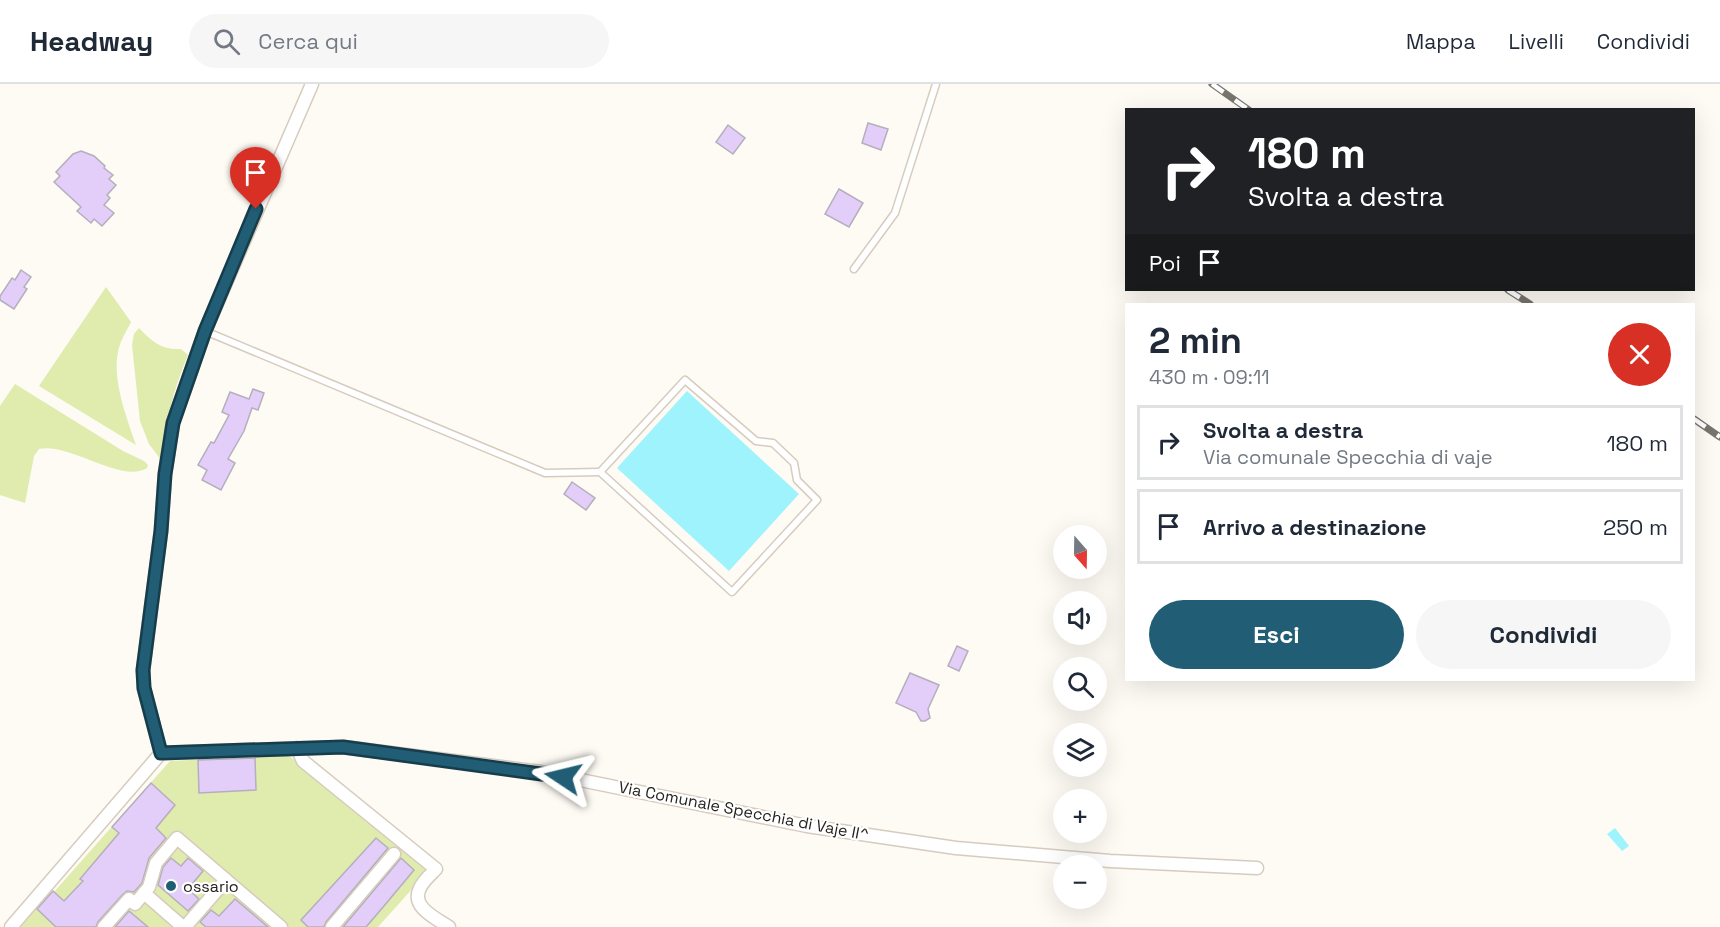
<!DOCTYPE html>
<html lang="it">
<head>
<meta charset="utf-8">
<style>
  :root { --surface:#fff; --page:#f6f6f7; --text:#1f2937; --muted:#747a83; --line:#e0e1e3; --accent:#215e75 }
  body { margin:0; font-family:"Space Grotesk",sans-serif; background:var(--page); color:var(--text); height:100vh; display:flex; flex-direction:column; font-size:22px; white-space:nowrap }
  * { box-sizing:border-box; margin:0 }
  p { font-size:20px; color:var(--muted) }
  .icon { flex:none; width:33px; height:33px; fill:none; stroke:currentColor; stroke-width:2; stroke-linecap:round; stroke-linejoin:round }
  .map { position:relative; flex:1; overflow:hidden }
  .panel { position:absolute; left:1125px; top:219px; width:570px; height:378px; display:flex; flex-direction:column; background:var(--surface); border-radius:0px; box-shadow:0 6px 24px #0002 }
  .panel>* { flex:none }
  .guide { position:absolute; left:1125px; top:24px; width:570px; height:183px; border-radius:0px; box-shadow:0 6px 24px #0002; background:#202124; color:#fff; overflow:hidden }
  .needle { width:39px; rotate:160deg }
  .buttons { position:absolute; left:1053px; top:441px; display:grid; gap:12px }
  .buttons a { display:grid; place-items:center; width:54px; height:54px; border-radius:50%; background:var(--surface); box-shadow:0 6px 24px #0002; font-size:30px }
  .pin { position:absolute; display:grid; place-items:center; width:51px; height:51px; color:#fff; margin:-62px -26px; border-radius:50% 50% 50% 0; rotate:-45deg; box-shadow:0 0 6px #0007 }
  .pin .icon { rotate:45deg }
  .me { position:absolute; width:66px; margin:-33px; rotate:280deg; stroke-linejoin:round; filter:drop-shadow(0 0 4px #0008) }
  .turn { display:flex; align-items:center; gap:21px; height:126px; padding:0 24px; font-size:27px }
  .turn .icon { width:78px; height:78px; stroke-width:2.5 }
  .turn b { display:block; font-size:42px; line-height:51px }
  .then { display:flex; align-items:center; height:57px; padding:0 24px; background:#0003; gap:12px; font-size:22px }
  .round { display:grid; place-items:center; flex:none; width:63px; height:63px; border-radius:32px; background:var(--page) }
  .summary { display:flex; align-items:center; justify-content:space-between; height:102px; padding:0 24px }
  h1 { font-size:36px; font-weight:600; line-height:45px }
  .button { display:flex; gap:12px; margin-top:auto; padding:12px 24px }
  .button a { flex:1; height:69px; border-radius:36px; background:var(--accent); color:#fff; font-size:24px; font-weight:600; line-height:69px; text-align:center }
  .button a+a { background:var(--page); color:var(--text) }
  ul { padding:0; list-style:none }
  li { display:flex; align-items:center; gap:18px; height:75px; margin:0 12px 9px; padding:0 12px; border:3px solid var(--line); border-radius:0px }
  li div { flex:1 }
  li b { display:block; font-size:22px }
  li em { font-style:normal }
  header { display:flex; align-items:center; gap:36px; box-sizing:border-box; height:84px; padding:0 30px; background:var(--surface); border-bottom:2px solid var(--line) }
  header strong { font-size:28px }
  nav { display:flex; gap:33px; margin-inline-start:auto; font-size:21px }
  .search { width:420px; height:54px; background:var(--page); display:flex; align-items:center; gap:15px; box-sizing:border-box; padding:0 21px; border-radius:33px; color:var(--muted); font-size:22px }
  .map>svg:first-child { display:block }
</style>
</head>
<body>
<header>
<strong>Headway</strong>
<div class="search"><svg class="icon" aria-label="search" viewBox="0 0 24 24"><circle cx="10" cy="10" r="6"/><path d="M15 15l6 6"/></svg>Cerca qui</div>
<nav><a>Mappa</a><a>Livelli</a><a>Condividi</a></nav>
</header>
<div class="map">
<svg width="1720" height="843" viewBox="0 0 1720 843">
  <rect width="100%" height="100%" fill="#fefaf4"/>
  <g fill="#e0ebae">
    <path d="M106,203L131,238C126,248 120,257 118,268C112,296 127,335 136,361L39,302Z"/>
    <path d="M139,244C152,258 162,266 181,265L188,271C172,309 167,335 161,376L149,360L140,337L132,261L134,250Z"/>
    <path d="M15,300L123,367L144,377L148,381L147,384C121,400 70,358 39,365L34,372L25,419L0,411V322Z"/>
    <polygon points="288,671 431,784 378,843 18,843 51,806 54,808 170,677"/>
  </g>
  <g fill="#9ff3fd">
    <polygon points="687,307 799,410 729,487 617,384"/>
    <polygon points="1615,744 1629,762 1622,767 1607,750"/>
  </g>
  <g fill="#e2cef8" stroke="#b5aebd" stroke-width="1.5">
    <polygon points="868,39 888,45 881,66 862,59"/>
    <polygon points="728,41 745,54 733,70 716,58"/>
    <polygon points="81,67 94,72 105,82 104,84 113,91 109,95 116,101 107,111 110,114 104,121 114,129 102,142 94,135 91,139 77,127 81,123 54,98 60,92 56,88 73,70"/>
    <polygon points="839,105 863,119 849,143 825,130"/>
    <polygon points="21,186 31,193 24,203 27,205 14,225 0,216 0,212 12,194 15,196"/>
    <polygon points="253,305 264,309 258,326 252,324 244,347 228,375 235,379 221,406 202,396 207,386 198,381 211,358 214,359 229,331 222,328 230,308 249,315"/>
    <polygon points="572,398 595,414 586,426 564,410"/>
    <polygon points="957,562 968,567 959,587 948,582"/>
    <polygon points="910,589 939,601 928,625 930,634 925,637 921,637 916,628 896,619"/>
    <polygon points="255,674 256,706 199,709 198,676"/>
    <polygon points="151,699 175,721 156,744 166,754 149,774 142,799 134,808 127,807 123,810 98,838 96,843 56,843 37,825 53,807 64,817 83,797 80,795 119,749 112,743"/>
    <polygon points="376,754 388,764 326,838 324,843 308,843 301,836"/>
    <polygon points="171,774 181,782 188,774 203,787 188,805 199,815 188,827 158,801 163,783"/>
    <polygon points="401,774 414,786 384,822 366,843 343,843"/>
    <polygon points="235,815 268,843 206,843 200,838 211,826 219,832"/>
    <polygon points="129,827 148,843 115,843"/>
  </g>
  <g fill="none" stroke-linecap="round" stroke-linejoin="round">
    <g stroke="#d6ccbe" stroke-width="9">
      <g id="lane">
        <polyline points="854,185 895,129 936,0"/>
        <polyline points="205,247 545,389 600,388"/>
        <polygon points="685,296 756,357 773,359 794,379 797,396 817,416 732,508 600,388"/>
      </g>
    </g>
    <g stroke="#d6ccbe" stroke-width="15">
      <g id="street">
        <path d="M297,664L303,677L436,785C431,790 423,797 420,804C410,823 436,834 449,843"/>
        <polyline points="161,669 343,663 541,688 807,742 956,764 1110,777 1257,784"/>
        <polyline points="144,809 183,843"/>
        <polyline points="11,843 161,669 144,605 143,586 161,447 165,390 173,339 205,247 312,0"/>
        <polyline points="104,843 129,815 135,820 149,803 156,779 177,754 281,843"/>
        <polyline points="185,843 226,796"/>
        <polyline points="332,843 394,770"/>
      </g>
    </g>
    <use href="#lane" stroke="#fff" stroke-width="6"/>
    <use href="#street" stroke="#fff" stroke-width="12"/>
    <g stroke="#78746e" stroke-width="7">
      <g id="rail">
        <polyline points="1212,0 1249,26"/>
        <polyline points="1508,206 1530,220"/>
        <polyline points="1694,335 1720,353"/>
      </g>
    </g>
    <use href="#rail" stroke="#fff" stroke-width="4.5" stroke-dasharray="14" stroke-linecap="butt"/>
  </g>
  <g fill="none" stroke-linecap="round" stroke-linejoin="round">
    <g stroke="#153d4c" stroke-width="15">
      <polyline id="route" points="256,125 205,247 173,339 165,390 161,447 143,586 144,604 161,669 343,663 563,693"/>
    </g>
    <use href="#route" stroke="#215e75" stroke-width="10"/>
  </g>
  <circle fill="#215e75" stroke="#fff" stroke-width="2" cx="171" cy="802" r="6"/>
  <g text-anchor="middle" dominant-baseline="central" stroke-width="4.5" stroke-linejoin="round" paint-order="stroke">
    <g font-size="16" fill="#25211c" stroke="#fff">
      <text transform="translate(744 727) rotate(11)">Via Comunale Specchia di Vaje II^</text>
    </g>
    <g font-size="16" fill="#25211c" stroke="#fff" text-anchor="start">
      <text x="183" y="802">ossario</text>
    </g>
  </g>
</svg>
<div class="buttons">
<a><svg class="needle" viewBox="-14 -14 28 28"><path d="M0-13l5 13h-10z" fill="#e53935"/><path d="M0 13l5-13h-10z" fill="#747a83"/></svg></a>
<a><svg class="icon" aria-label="sound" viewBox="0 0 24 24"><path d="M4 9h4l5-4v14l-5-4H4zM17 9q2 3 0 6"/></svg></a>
<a><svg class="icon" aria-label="search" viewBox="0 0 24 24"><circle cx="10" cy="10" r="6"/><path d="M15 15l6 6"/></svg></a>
<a><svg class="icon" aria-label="layers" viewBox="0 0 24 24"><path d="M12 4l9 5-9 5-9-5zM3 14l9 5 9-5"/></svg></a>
<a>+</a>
<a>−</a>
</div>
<div class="pin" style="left:256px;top:125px;background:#d93025"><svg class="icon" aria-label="arrive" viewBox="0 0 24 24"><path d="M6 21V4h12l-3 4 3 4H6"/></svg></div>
<svg class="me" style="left:563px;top:693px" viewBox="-20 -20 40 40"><path d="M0-17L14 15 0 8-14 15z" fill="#215e75" stroke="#fff" stroke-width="4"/></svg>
<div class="guide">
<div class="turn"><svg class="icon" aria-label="right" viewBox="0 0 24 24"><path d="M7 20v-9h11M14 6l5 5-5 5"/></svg><div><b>180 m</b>Svolta a destra</div></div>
<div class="then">Poi<svg class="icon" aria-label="arrive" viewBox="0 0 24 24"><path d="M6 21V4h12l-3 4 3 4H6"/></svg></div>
</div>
<section class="panel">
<div class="summary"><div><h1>2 min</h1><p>430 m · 09:11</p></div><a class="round" style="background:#d93025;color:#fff"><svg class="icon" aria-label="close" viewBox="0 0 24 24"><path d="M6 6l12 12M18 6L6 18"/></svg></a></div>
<ul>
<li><svg class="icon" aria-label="right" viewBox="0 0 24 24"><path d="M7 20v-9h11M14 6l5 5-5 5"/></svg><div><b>Svolta a destra</b><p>Via comunale Specchia di vaje</p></div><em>180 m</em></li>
<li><svg class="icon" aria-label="arrive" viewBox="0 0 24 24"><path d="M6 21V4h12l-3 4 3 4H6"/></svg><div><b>Arrivo a destinazione</b></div><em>250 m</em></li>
</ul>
<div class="button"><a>Esci</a><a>Condividi</a></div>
</section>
</div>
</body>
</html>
